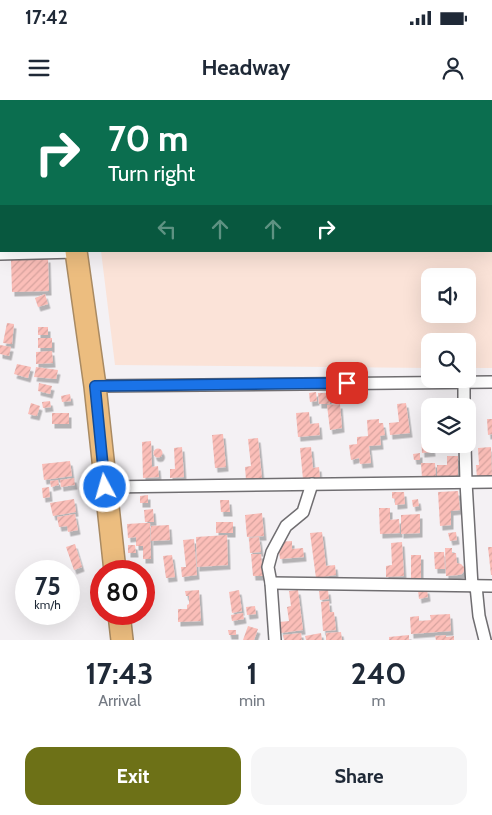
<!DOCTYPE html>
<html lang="en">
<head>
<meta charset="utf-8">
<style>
  :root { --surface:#fff; --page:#f6f6f7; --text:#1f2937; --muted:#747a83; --accent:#6d7117 }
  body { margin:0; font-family:Cabin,sans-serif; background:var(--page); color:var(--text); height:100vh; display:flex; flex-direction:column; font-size:19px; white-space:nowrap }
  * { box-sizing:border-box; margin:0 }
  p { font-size:16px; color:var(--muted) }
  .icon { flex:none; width:28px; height:28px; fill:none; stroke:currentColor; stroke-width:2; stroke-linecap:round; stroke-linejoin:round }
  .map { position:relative; height:540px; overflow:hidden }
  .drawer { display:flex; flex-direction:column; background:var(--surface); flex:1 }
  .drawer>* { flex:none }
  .hud { position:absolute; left:0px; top:0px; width:492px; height:152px; box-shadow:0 5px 20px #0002; background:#0b6e4f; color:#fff; overflow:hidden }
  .buttons { position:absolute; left:421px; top:168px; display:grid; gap:10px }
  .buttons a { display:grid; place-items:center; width:55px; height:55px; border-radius:10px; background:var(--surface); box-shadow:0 5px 20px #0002; font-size:25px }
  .speed { position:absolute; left:15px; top:460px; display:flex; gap:10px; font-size:25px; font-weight:700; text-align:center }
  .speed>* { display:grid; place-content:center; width:65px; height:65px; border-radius:50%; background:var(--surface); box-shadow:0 5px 20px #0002; line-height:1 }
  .speed small { font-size:12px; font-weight:400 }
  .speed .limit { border:8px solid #d22; background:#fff; color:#111 }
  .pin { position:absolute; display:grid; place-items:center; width:42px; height:42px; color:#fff; margin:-21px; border-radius:10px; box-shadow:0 2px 8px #0006 }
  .me { position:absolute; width:55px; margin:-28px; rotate:354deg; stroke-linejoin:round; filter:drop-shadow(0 0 4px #0008) }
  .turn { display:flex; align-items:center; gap:18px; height:105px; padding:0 25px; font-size:22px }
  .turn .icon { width:65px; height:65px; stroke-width:2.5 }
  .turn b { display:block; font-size:35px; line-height:42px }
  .lanes { display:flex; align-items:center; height:48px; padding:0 25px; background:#0003; justify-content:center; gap:25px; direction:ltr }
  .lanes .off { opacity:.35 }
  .eta { display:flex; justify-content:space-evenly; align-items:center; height:85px; text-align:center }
  .eta b { font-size:30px; font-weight:800; line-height:35px }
  .cta { display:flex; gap:10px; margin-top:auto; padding:10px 25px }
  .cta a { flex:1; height:58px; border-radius:15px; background:var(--accent); color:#fff; font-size:20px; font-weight:800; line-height:58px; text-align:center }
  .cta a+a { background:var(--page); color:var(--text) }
  .status { display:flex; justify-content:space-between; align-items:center; height:35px; padding:0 25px; background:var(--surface); direction:ltr }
  .status svg { height:14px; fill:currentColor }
  header { display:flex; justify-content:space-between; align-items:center; height:65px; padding:0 25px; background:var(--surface); font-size:22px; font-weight:800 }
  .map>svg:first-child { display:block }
</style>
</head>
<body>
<div class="status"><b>17:42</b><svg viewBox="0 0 49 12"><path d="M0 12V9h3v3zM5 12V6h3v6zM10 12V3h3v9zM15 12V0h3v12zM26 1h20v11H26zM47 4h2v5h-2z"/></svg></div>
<header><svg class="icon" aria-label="menu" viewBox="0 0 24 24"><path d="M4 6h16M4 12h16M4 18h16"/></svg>Headway<svg class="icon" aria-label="person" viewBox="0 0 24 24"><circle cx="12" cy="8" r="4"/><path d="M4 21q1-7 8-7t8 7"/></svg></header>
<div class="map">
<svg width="492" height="540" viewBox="0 0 492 540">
  <defs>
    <pattern id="building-hatch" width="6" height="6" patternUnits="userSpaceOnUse" patternTransform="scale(1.25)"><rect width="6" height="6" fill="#fbbeb8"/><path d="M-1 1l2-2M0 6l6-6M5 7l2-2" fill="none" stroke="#d7a39e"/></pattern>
    <filter id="shadow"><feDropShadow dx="2.5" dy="4.5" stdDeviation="0" flood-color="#0004"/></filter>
  </defs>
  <rect width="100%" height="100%" fill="#f4f1f4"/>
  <path fill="#fbe3d8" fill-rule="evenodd" d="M84,0H492V268H468V241H430V268L115,265L101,151H491V1H84ZM430,176H468V214H430Z"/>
  <g fill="url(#building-hatch)" filter="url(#shadow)">
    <polygon points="48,158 49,191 12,192 11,159"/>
    <polygon points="45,194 48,204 38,207 35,198"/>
    <polygon points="7,223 14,224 12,244 3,243"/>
    <rect x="38" y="227" width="10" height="8"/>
    <rect x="38" y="238" width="14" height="10"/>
    <polygon points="0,245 11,247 9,256 0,254"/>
    <polygon points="52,251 53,263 36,264 36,252"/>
    <polygon points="17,264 31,267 28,278 14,274"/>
    <polygon points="36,267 58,270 56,279 34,277"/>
    <polygon points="39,283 52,286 50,294 38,291"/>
    <polygon points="316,292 317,301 310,302 309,293"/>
    <polygon points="318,293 329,293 330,304 319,304"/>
    <polygon points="70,294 71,301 62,302 61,296"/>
    <polygon points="438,300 438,306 430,306 430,316 429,316 427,301"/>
    <polygon points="50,301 51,307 43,308 42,302"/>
    <polygon points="31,303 40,306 37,316 28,314"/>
    <polygon points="406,303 410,333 390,335 389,323 399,322 397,304"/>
    <polygon points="340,304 342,328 330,330 327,305"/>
    <polygon points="309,312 310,324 319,323 320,335 298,337 296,313"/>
    <rect x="52" y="313" width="17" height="11"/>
    <polygon points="379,319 379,323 383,323 385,335 380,336 381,345 369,346 371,363 360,364 359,358 351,360 349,345 357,344 357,337 368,336 367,320"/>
    <polygon points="487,319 492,319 492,334 488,335"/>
    <polygon points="223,334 226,367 215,368 212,335"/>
    <polygon points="430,335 430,344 432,344 433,352 422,353 421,336"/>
    <polygon points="258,338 262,378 246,380 245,367 251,366 248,339"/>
    <polygon points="151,341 152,367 158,366 159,377 143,378 142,342"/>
    <polygon points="182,347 184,377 170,378 170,369 175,369 174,348"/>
    <polygon points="311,347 313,368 319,367 320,378 303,379 300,348"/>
    <polygon points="491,347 492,377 477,378 476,365 479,365 478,348"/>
    <circle cx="158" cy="353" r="4.5"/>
    <polygon points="420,353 420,360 414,360 413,354"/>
    <polygon points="447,356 458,356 458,377 437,378 437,365 447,365"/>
    <polygon points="70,361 72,376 44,380 42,364"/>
    <polygon points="421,363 435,363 436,377 422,378"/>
    <polygon points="74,378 75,385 61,387 60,380"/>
    <polygon points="58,380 59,385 51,387 50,381"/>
    <polygon points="49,387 50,397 43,398 42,388"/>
    <polygon points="458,391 460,410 451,411 451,425 440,426 438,392"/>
    <polygon points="392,392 404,392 405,404 395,405 395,399 392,398"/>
    <polygon points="148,395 148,403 140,403 140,396"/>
    <polygon points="74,399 76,412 53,416 50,403"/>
    <polygon points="418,399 419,406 413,407 412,400"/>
    <polygon points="220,400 229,400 230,412 221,412"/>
    <polygon points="379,408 390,408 390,420 399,419 400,433 380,434"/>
    <polygon points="153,409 154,422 145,422 144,410"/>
    <polygon points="262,413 264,436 247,437 245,415"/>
    <polygon points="75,414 78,430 68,432 67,426 59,427 57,417"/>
    <polygon points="420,414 420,433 401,434 401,415"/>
    <rect x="216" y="422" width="17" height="11"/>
    <polygon points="143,423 150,423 151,459 143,459 143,446 136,446 136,437 128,438 127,424"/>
    <polygon points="169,425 170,440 151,441 151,426"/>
    <polygon points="322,432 326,466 335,465 336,475 316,478 310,433"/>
    <polygon points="456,432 457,440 450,441 448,433"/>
    <polygon points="227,435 228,465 197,467 196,437"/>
    <polygon points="259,437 261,452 250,453 249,438"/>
    <polygon points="194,439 197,475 182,477 181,467 186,467 183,440"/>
    <polygon points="292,441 292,449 303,448 304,457 280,459 278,442"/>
    <polygon points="402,442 404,476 386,477 386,466 392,465 391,443"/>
    <polygon points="75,444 82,467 74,470 66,447"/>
    <polygon points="128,445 135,445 136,453 128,453"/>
    <polygon points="488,447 492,447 492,475 491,475"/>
    <polygon points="445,448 452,448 452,453 456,453 457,463 461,464 464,467 464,471 462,474 458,475 446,476"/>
    <polygon points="434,452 444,452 445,469 435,469"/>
    <polygon points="251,454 261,454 263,476 253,476"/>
    <polygon points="172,455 175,477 166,478 163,456"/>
    <polygon points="411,455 421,455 421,478 411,479"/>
    <polygon points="427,489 428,497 419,499 418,490"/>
    <polygon points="199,490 201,521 178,522 178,509 187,509 187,505 189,504 189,496 186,496 185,491"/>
    <polygon points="239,490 242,511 232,513 229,492"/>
    <polygon points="298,490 303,530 281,533 279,522 289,521 287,507 291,506 289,491"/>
    <polygon points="328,490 329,499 320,500 319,491"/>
    <polygon points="329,501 330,512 334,512 336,530 323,531 321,502"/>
    <polygon points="255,506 256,514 247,515 246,507"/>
    <polygon points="243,513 244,519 232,521 231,515"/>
    <polygon points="450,514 451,531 411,534 410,517 419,516 419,521 431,520 430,515"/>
    <polygon points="248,526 258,529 254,540 243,540"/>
    <polygon points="228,530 236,530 236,535 229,535"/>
    <polygon points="341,532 342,540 326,540 326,533"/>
    <polygon points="301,533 302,540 284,540 283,535"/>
    <polygon points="321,533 322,540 306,540 305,536"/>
    <polygon points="409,535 409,540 389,540 389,537"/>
    <polygon points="446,535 446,537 454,536 454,540 436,540 435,536"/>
  </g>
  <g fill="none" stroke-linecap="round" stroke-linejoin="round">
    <g stroke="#706e71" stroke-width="14">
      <g id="street">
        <polyline points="0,154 76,152"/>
        <polyline points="464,282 464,306"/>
        <polyline points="95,286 492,282"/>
        <polyline points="465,344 466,382 472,486"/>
        <polyline points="105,387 492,382"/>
        <polyline points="271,483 492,486"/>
        <polyline points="476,486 479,516 485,540"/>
        <polyline points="275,540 271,483 268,467 272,452 286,426 303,412 312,384"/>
      </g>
    </g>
    <g stroke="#a98a62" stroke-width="24">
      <g id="highway">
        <polyline points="55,0 55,1"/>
        <polyline points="76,151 95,286 115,471"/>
        <polyline points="119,514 122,540"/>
      </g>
    </g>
    <use href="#street" stroke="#fff" stroke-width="11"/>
    <use href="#highway" stroke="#ecbd7f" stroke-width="21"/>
  </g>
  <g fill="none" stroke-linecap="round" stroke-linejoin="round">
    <g stroke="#114b97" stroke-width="12">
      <polyline id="route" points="105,387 95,286 347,283"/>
    </g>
    <use href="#route" stroke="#1a73e8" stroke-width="9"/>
  </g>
</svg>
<div class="buttons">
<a><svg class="icon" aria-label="sound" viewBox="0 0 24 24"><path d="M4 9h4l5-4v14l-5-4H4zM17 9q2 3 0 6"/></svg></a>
<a><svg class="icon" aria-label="search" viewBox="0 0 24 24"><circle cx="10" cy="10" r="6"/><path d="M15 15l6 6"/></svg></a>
<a><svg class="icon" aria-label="layers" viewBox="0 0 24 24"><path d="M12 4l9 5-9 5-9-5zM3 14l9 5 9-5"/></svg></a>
</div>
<div class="speed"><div>75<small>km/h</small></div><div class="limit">80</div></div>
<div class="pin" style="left:347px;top:283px;background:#d93025"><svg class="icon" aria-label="arrive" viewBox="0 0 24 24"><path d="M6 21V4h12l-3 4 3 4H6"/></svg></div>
<svg class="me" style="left:105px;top:387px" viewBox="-20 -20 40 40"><circle r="17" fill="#1a73e8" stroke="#fff" stroke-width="3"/><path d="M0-11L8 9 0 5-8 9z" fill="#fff"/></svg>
<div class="hud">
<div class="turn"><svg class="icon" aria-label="right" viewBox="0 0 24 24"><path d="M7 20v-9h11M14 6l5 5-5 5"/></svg><div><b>70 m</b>Turn right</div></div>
<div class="lanes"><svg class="icon off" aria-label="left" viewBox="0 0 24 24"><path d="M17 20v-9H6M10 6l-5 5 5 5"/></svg><svg class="icon off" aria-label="ahead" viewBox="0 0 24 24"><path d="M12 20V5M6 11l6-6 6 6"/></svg><svg class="icon off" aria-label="ahead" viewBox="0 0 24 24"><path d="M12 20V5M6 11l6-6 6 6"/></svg><svg class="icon" aria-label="right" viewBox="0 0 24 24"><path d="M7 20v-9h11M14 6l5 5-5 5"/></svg></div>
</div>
</div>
<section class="drawer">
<div class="eta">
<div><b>17:43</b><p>Arrival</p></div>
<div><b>1</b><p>min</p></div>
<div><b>240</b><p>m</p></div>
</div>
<div class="cta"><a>Exit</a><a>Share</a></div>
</section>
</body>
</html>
